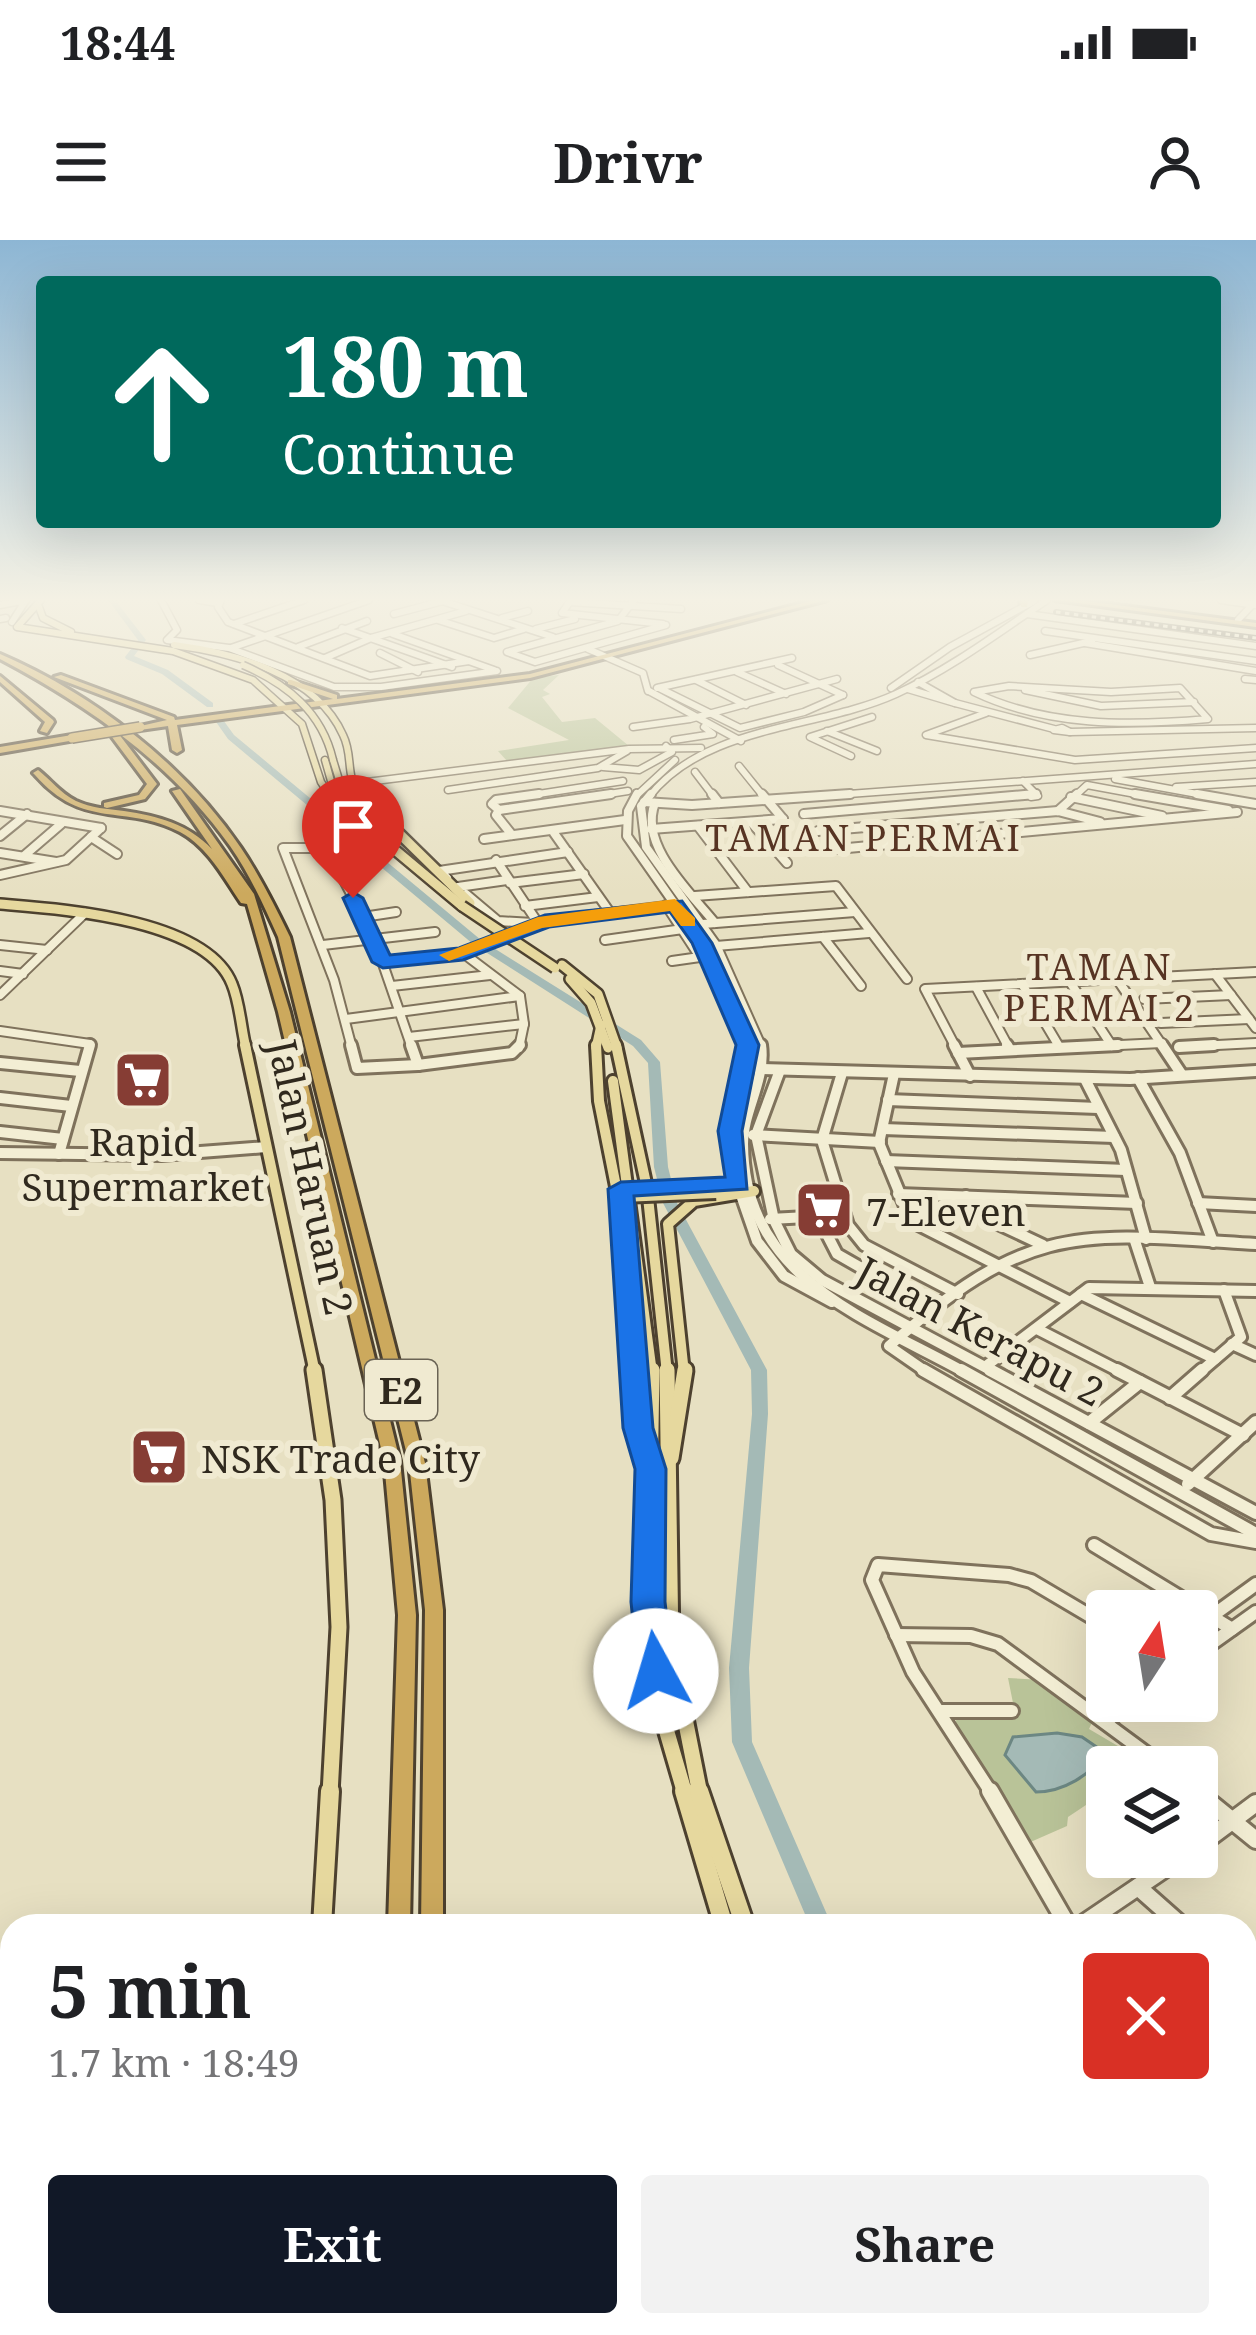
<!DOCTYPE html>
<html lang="en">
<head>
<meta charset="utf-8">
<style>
  :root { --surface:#fff; --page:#f2f2f2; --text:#202124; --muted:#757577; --accent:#111827 }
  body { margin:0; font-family:"Noto Serif",serif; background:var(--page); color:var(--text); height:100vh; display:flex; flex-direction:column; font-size:45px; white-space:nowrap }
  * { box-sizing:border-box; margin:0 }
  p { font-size:39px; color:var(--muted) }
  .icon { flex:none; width:66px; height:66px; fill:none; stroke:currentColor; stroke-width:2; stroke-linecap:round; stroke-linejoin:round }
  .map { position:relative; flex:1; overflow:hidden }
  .details { position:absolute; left:0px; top:1674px; width:1257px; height:423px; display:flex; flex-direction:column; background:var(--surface); border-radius:36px 36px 0 0; box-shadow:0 12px 48px #0002 }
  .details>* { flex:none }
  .hud { position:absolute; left:36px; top:36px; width:1185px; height:252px; border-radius:12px; box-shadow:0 12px 48px #0002; background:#00695c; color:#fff; overflow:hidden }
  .needle { width:78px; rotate:12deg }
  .fabs { position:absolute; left:1086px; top:1350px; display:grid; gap:24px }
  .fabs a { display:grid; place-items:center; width:132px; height:132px; border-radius:12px; background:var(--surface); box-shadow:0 12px 48px #0002; font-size:60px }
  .pin { position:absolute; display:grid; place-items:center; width:102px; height:102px; color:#fff; margin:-123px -51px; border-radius:50% 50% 50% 0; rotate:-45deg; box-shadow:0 0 12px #0007 }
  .pin .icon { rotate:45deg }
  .me { position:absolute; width:132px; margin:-66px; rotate:354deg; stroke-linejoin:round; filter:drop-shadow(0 0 9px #0008) }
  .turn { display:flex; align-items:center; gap:42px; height:252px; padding:0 48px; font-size:54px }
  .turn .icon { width:156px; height:156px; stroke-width:2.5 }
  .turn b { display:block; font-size:84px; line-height:102px }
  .round { display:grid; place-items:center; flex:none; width:126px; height:126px; border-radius:12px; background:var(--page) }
  .headline { display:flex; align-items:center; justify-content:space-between; height:204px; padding:0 48px }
  h1 { font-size:72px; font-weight:700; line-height:90px }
  .action { display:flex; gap:24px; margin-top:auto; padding:24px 48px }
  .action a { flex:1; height:138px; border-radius:12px; background:var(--accent); color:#fff; font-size:48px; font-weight:700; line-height:138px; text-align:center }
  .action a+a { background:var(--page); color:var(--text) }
  .status { display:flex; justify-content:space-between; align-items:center; height:84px; padding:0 60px; background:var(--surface); direction:ltr }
  .status svg { height:33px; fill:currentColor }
  header { display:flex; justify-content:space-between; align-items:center; height:156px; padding:0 48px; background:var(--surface); font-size:54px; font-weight:700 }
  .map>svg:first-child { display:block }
</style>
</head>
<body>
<div class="status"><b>18:44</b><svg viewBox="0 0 49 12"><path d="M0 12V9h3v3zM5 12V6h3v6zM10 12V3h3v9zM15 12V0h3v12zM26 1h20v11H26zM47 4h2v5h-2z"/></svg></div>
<header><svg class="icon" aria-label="menu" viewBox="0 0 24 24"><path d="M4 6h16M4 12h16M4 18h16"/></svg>Drivr<svg class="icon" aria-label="person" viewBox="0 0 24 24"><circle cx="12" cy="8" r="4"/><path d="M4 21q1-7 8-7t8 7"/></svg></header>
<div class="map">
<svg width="1256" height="2095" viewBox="0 0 1256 2095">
  <rect width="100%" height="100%" fill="#e7e0c2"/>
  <g fill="#b9c398">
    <polygon points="559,435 543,450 550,454 542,457 562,482 595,478 629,506 507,521 498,511 569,500 508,468 533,438"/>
    <polygon points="1008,1438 1043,1440 1094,1478 1089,1489 1140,1519 1134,1527 1107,1527 1107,1551 1068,1577 1067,1586 1026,1604 955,1489 957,1475 1016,1478"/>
  </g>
  <path fill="#a4bab6" stroke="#6c8783" stroke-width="3" d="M1057,1493L1082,1497L1104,1512C1093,1535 1062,1552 1036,1552L1005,1515L1013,1497Z"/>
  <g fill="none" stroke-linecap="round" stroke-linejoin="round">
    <g fill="#a4bab6" fill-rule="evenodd">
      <polygon points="108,360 115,360 146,400 134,416 168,430 213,463 213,467 207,467 162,434 126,419 125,417 138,400"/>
      <polygon points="215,477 221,477 234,495 481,700 641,800 660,822 668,927 677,963 767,1130 768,1174 749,1428 752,1502 832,1686 810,1686 732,1502 729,1428 752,1174 751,1130 663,963 654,927 648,823 633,806 473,704 228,499 214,479"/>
      <polygon points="1058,2085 1088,2085 1092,2095 1062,2095"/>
    </g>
    <g stroke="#7f725c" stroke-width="9">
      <g id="minor-far4">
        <polyline points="161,360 177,390 167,400 229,408 334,447 381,447 497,431"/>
        <polyline points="199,360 218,363"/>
        <polyline points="221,360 218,367 228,382 370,436 469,421"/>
        <polyline points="439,360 553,397"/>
        <polyline points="571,360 562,373 663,384"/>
        <polyline points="634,360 618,381 507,412 535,422 666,385"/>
        <polyline points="1221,360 1256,365"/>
        <polyline points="570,362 681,369"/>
        <polyline points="0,365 26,360"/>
        <polyline points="394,374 443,361"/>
        <polyline points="1027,374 1256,406"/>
        <polyline points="502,378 528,371"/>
        <polyline points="0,379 6,378"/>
        <polyline points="438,380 494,398 524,389"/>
        <polyline points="1238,380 1256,361"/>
        <polyline points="12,382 26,360"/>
        <polyline points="234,384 304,360"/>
        <polyline points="342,388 452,427"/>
        <polyline points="536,389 575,379"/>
        <polyline points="1045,391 1256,421"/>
        <polyline points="393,394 494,430"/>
        <polyline points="1085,403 1256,431"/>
        <polyline points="298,407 367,381"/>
        <polyline points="231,408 369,360"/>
        <polyline points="588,409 643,433 648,451"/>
        <polyline points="380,413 418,432"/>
        <polyline points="1030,415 1092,401"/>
        <polyline points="325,418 371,398 466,371"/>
        <polyline points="778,425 843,455"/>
        <polyline points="737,432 786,454"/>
        <polyline points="1245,439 1256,440"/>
        <polyline points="696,440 746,465"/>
        <path d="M1009,446L1111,452L1180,448L1208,479C1129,486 1047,487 974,452Z"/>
        <polyline points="657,448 792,418"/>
        <polyline points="659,448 740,488 804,472 843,455"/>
        <polyline points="891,448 950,407 1034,361"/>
        <polyline points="908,449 955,463 918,442"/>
        <polyline points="1025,450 1101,466 1194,462"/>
        <polyline points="649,451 741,501"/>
        <polyline points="955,463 1054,489"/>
        <polyline points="986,473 926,495 1075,520 1256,508"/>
        <polyline points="633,487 690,479 837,439"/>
        <polygon points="1062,488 1070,492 1054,490"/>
        <polyline points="827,491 877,511"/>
        <polyline points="1070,492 1256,488"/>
        <polyline points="674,500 713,494 704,487"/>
        <polyline points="851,516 810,497 872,477"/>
        <polyline points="739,526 764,557"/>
        <polyline points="603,527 639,530 672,512 666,506"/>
        <polyline points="695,532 714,557"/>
        <polyline points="1115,539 1214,557"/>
        <polyline points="1023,541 1038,556 1031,557"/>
        <polyline points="351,544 629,509 701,508"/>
        <polyline points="1176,547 1256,542"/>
        <polyline points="448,550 598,528 627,511"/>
        <polyline points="519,557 623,541"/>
        <polyline points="590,557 628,551"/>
        <polyline points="635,557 675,520"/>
        <path d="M649,557C704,485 819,489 896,454C950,429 998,393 1047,360"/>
        <polyline points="808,557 1256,524"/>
        <polyline points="1074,557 1087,545 1152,557"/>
      </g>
    </g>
    <g stroke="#7f725c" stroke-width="12">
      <g id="minor-far3">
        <polyline points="637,554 628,571 627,596 702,703 746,808"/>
        <polyline points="651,554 641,566 646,607 716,705 762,808"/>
        <polyline points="712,554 719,563"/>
        <polyline points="762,554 783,579"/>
        <polyline points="1135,554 1228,570"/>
        <polyline points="1197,554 1256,564"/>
        <polyline points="1071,557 1162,576"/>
        <polyline points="644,562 692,565 850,554"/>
        <path d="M655,563C638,605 691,653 715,683"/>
        <polyline points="499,570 492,564 496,560 539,554"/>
        <polyline points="0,571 101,588"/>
        <polyline points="1058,571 1077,554"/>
        <polyline points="804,574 1036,554"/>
        <polyline points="751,582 787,623"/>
        <polyline points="698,586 748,652"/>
        <polyline points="651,589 783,579"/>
        <polyline points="818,591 1058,571 1100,582"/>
        <polyline points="554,593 609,671"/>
        <polyline points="512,595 496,575 499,570 611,554"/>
        <polyline points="0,596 27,574"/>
        <polyline points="91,597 117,614"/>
        <polyline points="484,599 625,580"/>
        <polyline points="837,609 1237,572"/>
        <polyline points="0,613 56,622"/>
        <polyline points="25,615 61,584"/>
        <polyline points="496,620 538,683"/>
        <polyline points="0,635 66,620 101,588"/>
        <polyline points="447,638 439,631 568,612"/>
        <polyline points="510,643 584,634"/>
        <polyline points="458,647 507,640"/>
        <polyline points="466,654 498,681 533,683"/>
        <polyline points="695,656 836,646 907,739"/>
        <polyline points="666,665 700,717 672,721"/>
        <polyline points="525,666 598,657"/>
        <polyline points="363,677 396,672"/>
        <polyline points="703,684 855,672"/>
        <polyline points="823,697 861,746"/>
        <polyline points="605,700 683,689"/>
        <polyline points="0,705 47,710"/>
        <polyline points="323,705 435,692"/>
        <polyline points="716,706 869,693"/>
        <polyline points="463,713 520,756 524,784 519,808"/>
        <polyline points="383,722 463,713 545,681 675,665"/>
        <polyline points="0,731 23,734"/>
        <polyline points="1215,734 1256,788"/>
        <polyline points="1117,739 1164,808"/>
        <polyline points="1070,742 1112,806"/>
        <polyline points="1022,744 1060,808"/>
        <polyline points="392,746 490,735"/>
        <polyline points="976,747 1009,808"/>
        <polyline points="0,755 85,673"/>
        <polyline points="1144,759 1231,755"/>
        <polyline points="346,779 520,756"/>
        <polyline points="1161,783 1249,779"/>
        <polyline points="0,791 90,804 89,808"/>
        <polyline points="409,797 524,784"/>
        <polyline points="1179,807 1256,803"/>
        <polyline points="352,808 334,740 283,608 327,608 374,698 412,808"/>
        <polyline points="956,808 925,749 1256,732"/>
        <polyline points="1057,808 1162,803"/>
      </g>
    </g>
    <g stroke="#7f725c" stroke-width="16">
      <g id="minor-far2">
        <polyline points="351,805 357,828 418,825"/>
        <polyline points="411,805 418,825"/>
        <polyline points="747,805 730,891 740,952 757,1001 784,1036 832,1062"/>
        <path d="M761,805C766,840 743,870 743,904C744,1039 867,1078 966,1133"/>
        <polyline points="954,805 970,836"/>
        <polyline points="1007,805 1010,810"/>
        <polyline points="1162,805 1182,835"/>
        <polyline points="1179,807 1214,805"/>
        <polyline points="958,813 1118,805"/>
        <polyline points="0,823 80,831"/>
        <polyline points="418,825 512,813 520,805"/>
        <polyline points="760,829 1130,839 1256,831"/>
        <polyline points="780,830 756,895 774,980 791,1014 822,1040 996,1133"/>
        <polyline points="842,833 822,900 848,985 864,1005 958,1054"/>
        <polyline points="894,834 879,903 911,981 1070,1062"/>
        <polyline points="1138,838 1180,913 1213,1002"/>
        <polyline points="1085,839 1121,910 1146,999"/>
        <polyline points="0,858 71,866"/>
        <polyline points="888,860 1098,868"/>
        <polyline points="883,889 1114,897"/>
        <polyline points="0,892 63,899"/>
        <polyline points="753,895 880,902"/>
        <polyline points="0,913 161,915 266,907"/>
        <polyline points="59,914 90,805"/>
        <polyline points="886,921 1126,930"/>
        <polyline points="898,954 1137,963"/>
        <polyline points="966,956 979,975 1043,1005"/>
        <polyline points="1198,963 1256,966"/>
        <polyline points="818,977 837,1014 893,1046"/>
        <polyline points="770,979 845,975"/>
        <polyline points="1134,998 1150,1047"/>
        <polyline points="1081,1054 1215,1119"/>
        <polyline points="1037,1089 1123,1133"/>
        <polyline points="1232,1104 1256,1115"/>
        <polyline points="986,1126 1089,1048 1256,1051"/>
        <path d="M928,1133L889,1106C1030,981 1078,993 1256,1004"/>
        <polyline points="1199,1133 1241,1097 1224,1050"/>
      </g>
    </g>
    <g stroke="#7f725c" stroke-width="18">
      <g id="minor-far1">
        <polyline points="923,1130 1211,1294 1256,1302"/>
        <polyline points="961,1130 1256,1294"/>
        <polyline points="990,1130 1256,1273"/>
        <polyline points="1117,1130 1243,1195"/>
        <polyline points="1170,1158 1202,1130"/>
        <polyline points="1089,1183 1140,1142"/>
        <polyline points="1188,1244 1256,1182"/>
        <polyline points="1094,1305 1232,1389"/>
        <polyline points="1212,1376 1256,1344"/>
        <polyline points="896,1395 971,1396 998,1404 1165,1527"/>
        <polyline points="1197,1414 1256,1372"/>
        <polyline points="939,1471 1012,1471"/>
        <polyline points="1107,1481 1133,1461"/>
        <polyline points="992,1554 913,1432 872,1340 878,1325 1009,1335 1031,1341 1107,1386"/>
      </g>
    </g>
    <g stroke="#7f725c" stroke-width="22">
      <g id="minor">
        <polyline points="990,1551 1068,1686"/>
        <polyline points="1197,1552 1256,1600"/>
        <polyline points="1197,1607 1256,1563"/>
        <polyline points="1138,1647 1182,1686"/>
        <polyline points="1080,1686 1182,1617"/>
        <polyline points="1245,1744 1256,1755"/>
        <polyline points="1245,1775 1256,1766"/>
        <polyline points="0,1844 12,1844"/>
        <polyline points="1245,1908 1256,1919"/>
        <polyline points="524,2085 524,2095"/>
        <polyline points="1239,2085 1246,2095"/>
        <polyline points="663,2090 664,2095"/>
      </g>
    </g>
    <g stroke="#4d412f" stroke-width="9">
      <g id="major-far4">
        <polyline points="41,360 17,387 173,411 253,440 302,484 321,542 331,557"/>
        <polyline points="39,367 43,378 71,392"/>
        <path d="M174,405C234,413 316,434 343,495C354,517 344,535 361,557"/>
        <polyline points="325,520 333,548"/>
        <polyline points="333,520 340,543 353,557"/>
      </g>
    </g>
    <g stroke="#4d412f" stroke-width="14">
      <g id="major-far3">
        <polyline points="328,554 462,666"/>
        <polyline points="350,554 360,564"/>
        <polyline points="359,554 470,663"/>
        <path d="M0,664C59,669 206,678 232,744C240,763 241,788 246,808"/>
        <polyline points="562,725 598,754 617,808"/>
        <polyline points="570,739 591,763 608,808"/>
        <polyline points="596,808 601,785"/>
      </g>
    </g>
    <g stroke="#4d412f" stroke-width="16">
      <g id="major-far2">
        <polyline points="245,805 315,1133"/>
        <polyline points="596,805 599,861 629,1012 637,1133"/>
        <polyline points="616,805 647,948 667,1133"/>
        <polyline points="613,841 652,1133"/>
        <polyline points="684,1133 668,984 694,961 754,951"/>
      </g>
    </g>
    <g stroke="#4d412f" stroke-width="21">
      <g id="major-far1">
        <polyline points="314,1130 333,1260 339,1387 330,1554"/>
        <polyline points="637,1130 638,1188 648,1222"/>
        <polyline points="652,1130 648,1362 659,1465 685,1554"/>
        <polyline points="667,1130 671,1408 700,1554"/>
        <polyline points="671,1218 685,1130"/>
      </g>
    </g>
    <g stroke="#4d412f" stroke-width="24">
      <g id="major">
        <polyline points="684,1551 724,1686"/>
        <polyline points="699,1551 745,1686"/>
        <polyline points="322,1686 330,1551"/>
        <polyline points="895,2085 900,2095"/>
        <polyline points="930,2085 936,2095"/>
        <polyline points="957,2085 963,2095"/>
        <polyline points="972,2085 980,2095"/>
        <polyline points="279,2095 280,2085"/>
      </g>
    </g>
    <g stroke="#4d412f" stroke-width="6">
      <g id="highway">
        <polygon points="814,360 827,360 530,438 177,485 182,510 177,513 172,510 168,486 140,490 136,487 167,480 54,437 61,435 174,477 175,480 333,459 288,444 288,440 291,440 337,455 337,459 530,434"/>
        <polygon points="1020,360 1028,360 1027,367 1021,367"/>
        <polygon points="1055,360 1078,360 1256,383 1256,387"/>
        <path d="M0,414C93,454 184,524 241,608C260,636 275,666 290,697L425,1223L443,1370V1686H421L425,1370L409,1223L278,697C264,666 250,635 230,606C171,523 89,466 0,419Z"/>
        <polygon points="0,436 53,480 54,482 47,493 40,491 45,482 0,442"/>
        <polygon points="112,493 118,493 157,544 145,559 107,568 104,567 104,563 139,555 147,544 112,497"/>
        <polygon points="72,495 75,496 75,500 0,513 0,507"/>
        <path d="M38,530C51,540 60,553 76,561C91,568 108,569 124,571C158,576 188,584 212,609L172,551L180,549L254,654L290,772L400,1221L416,1375L410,1686H388L398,1375L384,1221L278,772L247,664L241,663C224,638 208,607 180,592C124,563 84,591 35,535L33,533Z"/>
        <polygon points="342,2085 368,2085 367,2095 341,2095"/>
        <polygon points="382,2085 408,2085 407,2095 381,2095"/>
      </g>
    </g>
    <use href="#minor-far4" stroke="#f3eed4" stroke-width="6"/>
    <use href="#minor-far3" stroke="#f3eed4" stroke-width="8"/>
    <use href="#minor-far2" stroke="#f3eed4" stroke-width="10"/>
    <use href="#minor-far1" stroke="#f3eed4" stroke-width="12"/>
    <use href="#minor" stroke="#f3eed4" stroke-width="16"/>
    <use href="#major-far4" stroke="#e6d89e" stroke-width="6"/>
    <use href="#major-far3" stroke="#e6d89e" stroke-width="9"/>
    <use href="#major-far2" stroke="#e6d89e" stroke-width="10"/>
    <use href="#major-far1" stroke="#e6d89e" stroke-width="15"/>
    <use href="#major" stroke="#e6d89e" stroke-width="18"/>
    <use href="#highway" fill="#cca95d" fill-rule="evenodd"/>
    <g stroke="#30291e" stroke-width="6">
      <polyline id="rail" points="1056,372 1256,398"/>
    </g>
    <use href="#rail" stroke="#f0ead1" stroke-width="3" stroke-dasharray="4.5" stroke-linecap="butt"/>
    <g stroke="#4d412f" stroke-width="9" stroke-linecap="butt">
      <path id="major-bridge-far2" d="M243,425C287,444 322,472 333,520"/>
    </g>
    <g stroke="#4d412f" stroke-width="14" stroke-linecap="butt">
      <polyline id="major-bridge-far1" points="462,666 555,728"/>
    </g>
    <g stroke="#4d412f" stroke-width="16" stroke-linecap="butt">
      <polyline id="major-bridge" points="622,957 716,953"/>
    </g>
    <g stroke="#4d412f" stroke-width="12" stroke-linecap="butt">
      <polyline id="highway-bridge" points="72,498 140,487"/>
    </g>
    <use href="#major-bridge-far2" stroke="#e6d89e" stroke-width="6"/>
    <use href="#major-bridge-far1" stroke="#e6d89e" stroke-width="9"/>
    <use href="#major-bridge" stroke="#e6d89e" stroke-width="10"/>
    <use href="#highway-bridge" stroke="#cca95d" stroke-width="9"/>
  </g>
  <linearGradient id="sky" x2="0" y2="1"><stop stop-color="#8db6d4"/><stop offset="0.55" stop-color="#f4f1e4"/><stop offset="1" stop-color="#f4f1e4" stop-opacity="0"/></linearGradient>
  <rect width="1256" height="654" fill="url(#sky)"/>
  <polygon fill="#1a73e8" stroke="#114b97" stroke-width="3" points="353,652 363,658 390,715 459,708 545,675 682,661 712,703 759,805 742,891 747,949 634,956 653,1188 666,1229 665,1362 673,1431 668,1440 643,1440 638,1431 631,1362 635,1229 623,1188 608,949 621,942 725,937 718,891 736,805 692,703 670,672 549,687 463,720 383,728 372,722 343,658"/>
  <polygon fill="#f59e0b" points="675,659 695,678 695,686 681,686 670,671 542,688 449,721 439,715 538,677"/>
  <defs>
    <g id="supermarket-square" transform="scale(3)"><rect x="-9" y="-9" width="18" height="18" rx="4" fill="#863d34" stroke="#f0ead1"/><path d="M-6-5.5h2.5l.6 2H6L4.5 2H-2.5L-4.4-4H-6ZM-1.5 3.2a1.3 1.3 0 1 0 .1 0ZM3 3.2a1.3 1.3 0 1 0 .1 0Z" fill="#fff"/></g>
  </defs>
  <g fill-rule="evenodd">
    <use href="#supermarket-square" x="143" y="840"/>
    <use href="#supermarket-square" x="824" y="970"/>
    <use href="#supermarket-square" x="159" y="1217"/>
  </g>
  <g text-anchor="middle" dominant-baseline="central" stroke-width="12" stroke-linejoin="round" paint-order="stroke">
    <g font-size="36" letter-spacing="3" fill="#573423" stroke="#f0ead1">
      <text x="864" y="597">TAMAN PERMAI</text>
      <text x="1100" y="726">TAMAN<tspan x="1100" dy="41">PERMAI 2</tspan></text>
    </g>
    <rect fill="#f0ead1" stroke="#6a6354" stroke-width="3" x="365" y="1120" width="72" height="60" rx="9"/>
    <g font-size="36" font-weight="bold" fill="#30291e">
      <text x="401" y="1150">E2</text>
    </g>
    <g font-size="39" fill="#30291e" stroke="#f0ead1" text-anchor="start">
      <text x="143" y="900" text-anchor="middle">Rapid<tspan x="143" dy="45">Supermarket</tspan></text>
      <text x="866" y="970">7-Eleven</text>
      <text x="201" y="1217">NSK Trade City</text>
    </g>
    <g font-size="39" fill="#30291e" stroke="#f0ead1">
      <text transform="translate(312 937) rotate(78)">Jalan Haruan 2</text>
      <text transform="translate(981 1090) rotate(28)">Jalan Kerapu 2</text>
    </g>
  </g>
</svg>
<div class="fabs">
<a><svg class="needle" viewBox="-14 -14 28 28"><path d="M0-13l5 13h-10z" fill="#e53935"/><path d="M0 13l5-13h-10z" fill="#757577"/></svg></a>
<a><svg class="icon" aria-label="layers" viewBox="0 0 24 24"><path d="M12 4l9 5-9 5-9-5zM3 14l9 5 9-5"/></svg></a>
</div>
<div class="pin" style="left:353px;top:658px;background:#d93025"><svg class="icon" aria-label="arrive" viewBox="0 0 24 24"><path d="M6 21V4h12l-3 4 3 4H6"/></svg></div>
<svg class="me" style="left:656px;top:1431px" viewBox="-20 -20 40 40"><circle r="19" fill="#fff"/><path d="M0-13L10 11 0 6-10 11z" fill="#1a73e8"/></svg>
<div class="hud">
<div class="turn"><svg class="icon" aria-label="ahead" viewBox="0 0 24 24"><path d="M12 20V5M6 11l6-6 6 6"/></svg><div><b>180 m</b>Continue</div></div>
</div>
<section class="details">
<div class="headline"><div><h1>5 min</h1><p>1.7 km · 18:49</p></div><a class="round" style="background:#d93025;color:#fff"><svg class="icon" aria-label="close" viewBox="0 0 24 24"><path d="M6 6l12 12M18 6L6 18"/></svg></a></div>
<div class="action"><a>Exit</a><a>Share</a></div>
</section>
</div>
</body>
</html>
